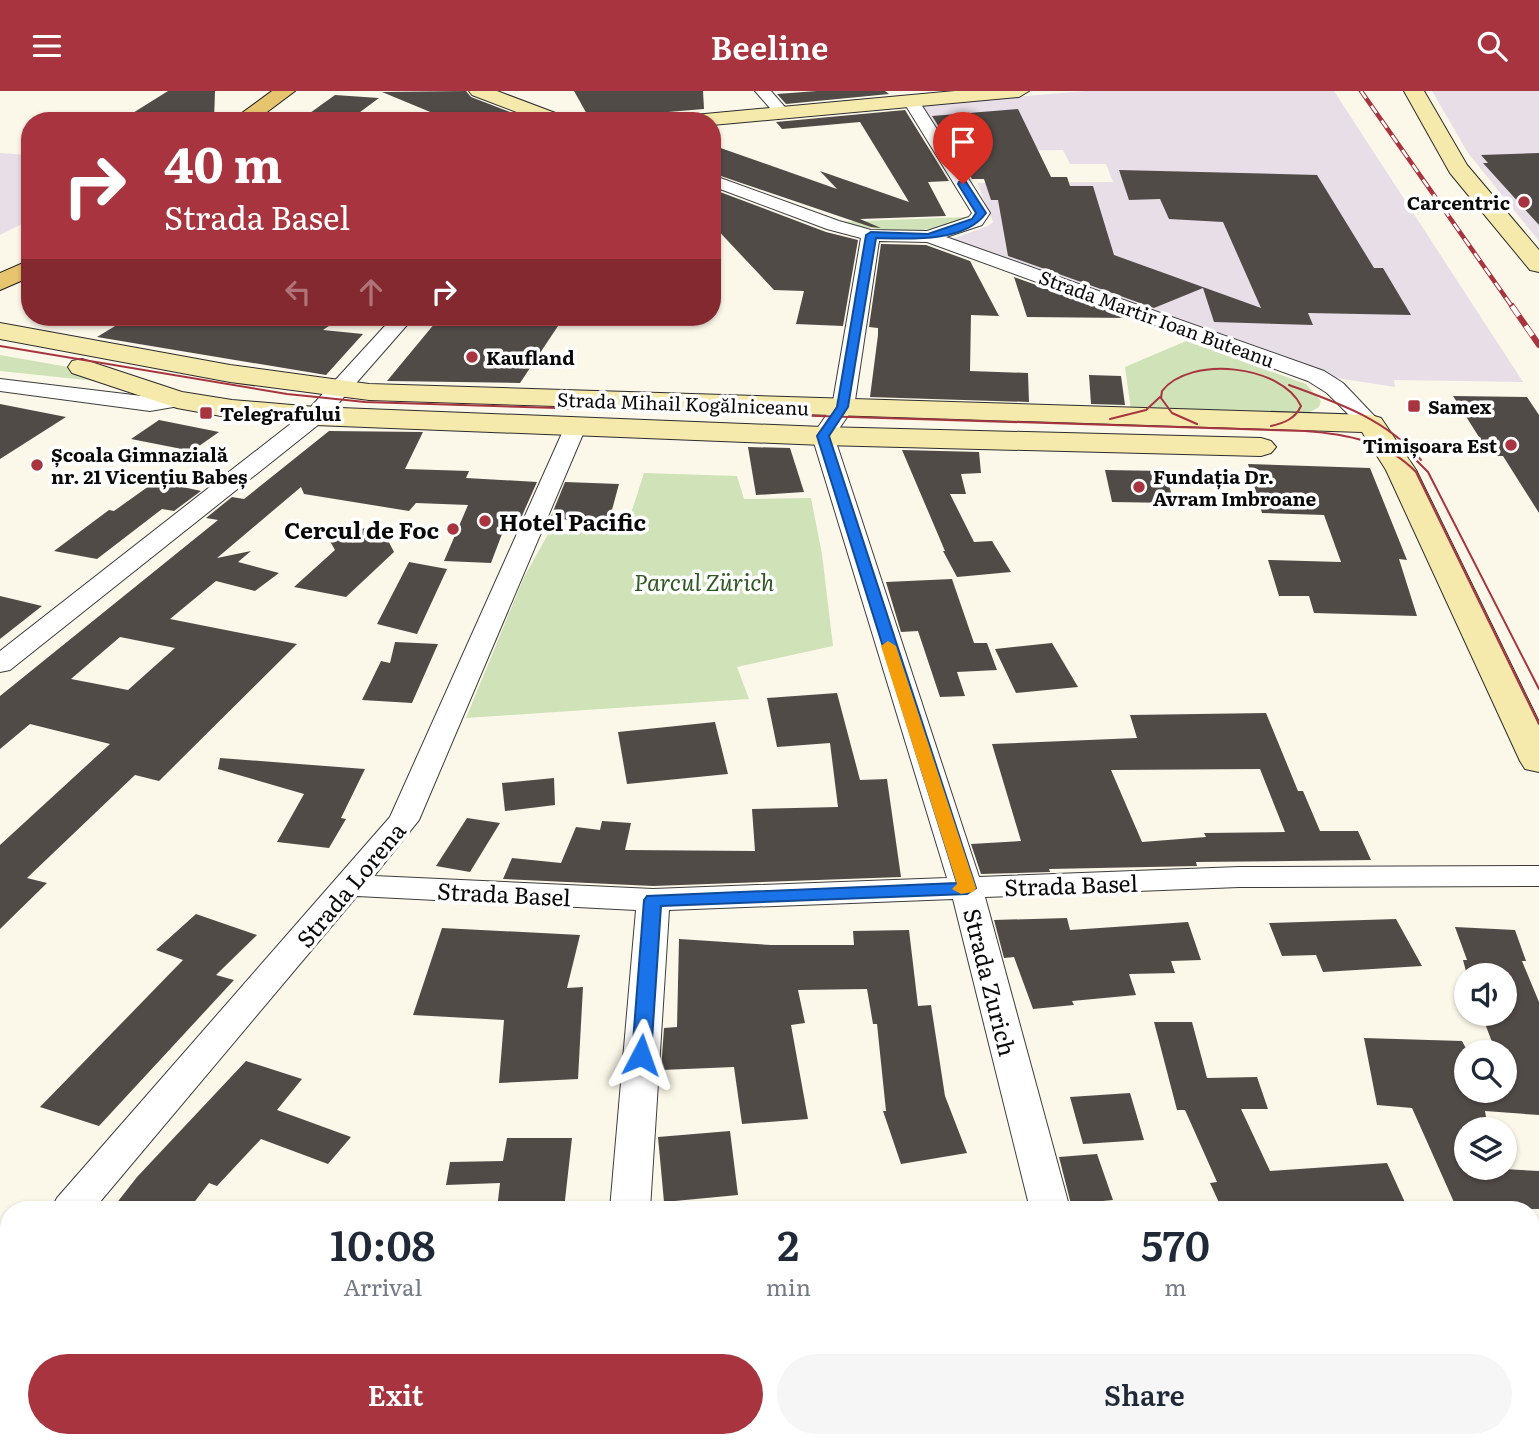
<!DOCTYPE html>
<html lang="en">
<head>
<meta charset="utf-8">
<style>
  :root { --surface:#fff; --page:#f6f6f7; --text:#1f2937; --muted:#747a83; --accent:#a7343e }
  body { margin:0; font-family:Literata,serif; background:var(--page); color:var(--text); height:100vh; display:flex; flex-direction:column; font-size:26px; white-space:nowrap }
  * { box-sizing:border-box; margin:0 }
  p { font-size:23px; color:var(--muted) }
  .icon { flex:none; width:38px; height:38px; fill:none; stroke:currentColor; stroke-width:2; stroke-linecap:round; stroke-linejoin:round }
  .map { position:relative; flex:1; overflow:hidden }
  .side { position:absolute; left:0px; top:1110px; width:1540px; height:247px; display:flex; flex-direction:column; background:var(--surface); border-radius:28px 28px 0 0; box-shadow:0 2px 5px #0004 }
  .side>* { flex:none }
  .guide { position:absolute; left:21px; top:21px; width:700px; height:214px; border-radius:28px; box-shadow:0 2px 5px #0004; background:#a7343e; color:#fff; overflow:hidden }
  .buttons { position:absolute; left:1454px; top:872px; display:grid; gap:14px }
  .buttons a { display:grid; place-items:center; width:63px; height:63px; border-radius:50%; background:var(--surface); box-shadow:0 2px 5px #0004; font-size:35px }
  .pin { position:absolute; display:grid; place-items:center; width:60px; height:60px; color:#fff; margin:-72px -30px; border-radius:50% 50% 50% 0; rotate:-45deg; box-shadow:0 0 7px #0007 }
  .pin .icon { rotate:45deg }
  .me { position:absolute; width:77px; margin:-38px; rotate:4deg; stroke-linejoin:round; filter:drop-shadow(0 0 5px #0008) }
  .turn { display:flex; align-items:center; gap:24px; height:147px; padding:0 28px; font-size:32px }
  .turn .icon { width:91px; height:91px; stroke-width:2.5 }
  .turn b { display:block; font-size:49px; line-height:60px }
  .lanes { display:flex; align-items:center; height:66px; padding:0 28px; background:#0003; justify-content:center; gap:35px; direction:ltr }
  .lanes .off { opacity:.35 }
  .eta { display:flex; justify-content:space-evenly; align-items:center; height:119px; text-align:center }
  .eta b { font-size:42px; font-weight:600; line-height:49px }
  .cta { display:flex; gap:14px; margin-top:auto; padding:14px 28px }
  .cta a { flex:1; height:80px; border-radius:42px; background:var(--accent); color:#fff; font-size:28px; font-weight:600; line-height:80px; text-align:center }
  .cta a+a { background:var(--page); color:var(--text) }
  header { display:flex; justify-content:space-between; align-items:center; height:91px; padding:0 28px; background:var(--accent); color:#fff; font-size:32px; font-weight:600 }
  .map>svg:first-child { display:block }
</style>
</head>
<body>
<header><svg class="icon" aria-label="menu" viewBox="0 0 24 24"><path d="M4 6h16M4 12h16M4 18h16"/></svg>Beeline<svg class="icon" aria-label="search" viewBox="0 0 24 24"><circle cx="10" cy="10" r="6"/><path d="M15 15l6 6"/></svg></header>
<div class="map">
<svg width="1539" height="1355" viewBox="0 0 1539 1355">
  <rect width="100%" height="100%" fill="#fcf8e9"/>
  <g fill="#e7dee8">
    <polygon points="1086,0 1334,0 1523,291 1394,289 1395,296 1330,286 952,148 988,135 993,131 977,92 1113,91 1106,73 1070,73 1063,59 949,61 919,14"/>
    <polygon points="1432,0 1539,0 1539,150 1468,62"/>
    <polygon points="0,62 30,64 30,129 0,144"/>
  </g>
  <g fill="#cfe2b8">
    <path d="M967,126C931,147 875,140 836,131Z"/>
    <polygon points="1186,250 1306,293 1321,310 1319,316 1303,325 1131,319 1125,276"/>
    <polygon points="0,264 74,277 115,292 0,280"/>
    <polygon points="644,382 737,385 744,408 811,407 822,463 833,555 737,576 749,608 466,627 524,486 551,438 626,438"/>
  </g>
  <g fill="#514b48" fill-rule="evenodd">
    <polygon points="168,0 215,0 214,30 120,30"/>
    <polygon points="466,0 471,6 515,23 507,30 452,30 382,1"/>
    <polygon points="574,0 703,0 704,18 596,27 588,25"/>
    <polygon points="817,0 885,0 889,3 786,13 777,3"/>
    <polygon points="335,4 379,7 348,30 303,27"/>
    <polygon points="1018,18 1051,86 1067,86 1070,95 1093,95 1114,164 1261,217 1223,131 1169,128 1160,108 1129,109 1119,79 1317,84 1374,177 1383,177 1411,224 1308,222 1313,234 1214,231 1203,197 1154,217 1008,165 998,109 991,109 984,88 972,88 932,25"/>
    <polygon points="905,19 949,90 928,91 946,125 860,128 881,137 871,136 712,82 712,54 837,98 820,80 909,111 860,31 782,38 776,31"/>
    <polygon points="1539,62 1539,134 1483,72 1488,72 1481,64"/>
    <polygon points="712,98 826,141 858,149 843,235 796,233 804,200 774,199 712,133"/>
    <polygon points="881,153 926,154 970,170 999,225 971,224 970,280 1028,282 1029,311 870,306 878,244 878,237 869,236"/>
    <polygon points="1014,186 1128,227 1027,226"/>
    <polygon points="130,226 342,226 323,239 363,243 326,284 97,246"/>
    <polygon points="440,226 564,226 520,292 387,290"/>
    <polygon points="1089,284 1121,285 1125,314 1091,313"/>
    <polygon points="1453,305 1527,306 1539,324 1539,422 1503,365 1491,365"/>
    <polygon points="0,313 66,326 0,368"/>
    <polygon points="159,329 219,341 192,360 131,348"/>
    <path d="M329,340L423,341L405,378L469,380L466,387L537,391L521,427H508L491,472L444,470L468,414L416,412L409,420L304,403L301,396L217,467L251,460L238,471L279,482L255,500L216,490L170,528L297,553L159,690L135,684L27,787L47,792L0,838V754L110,653L30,633L0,658V605L218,429L206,427L232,406L244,408ZM120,546L175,557L128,599L71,588Z"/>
    <polygon points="748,356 790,357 804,401 756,404"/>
    <polygon points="902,359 979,361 981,382 961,383 966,403 950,403 974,451 992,450 1011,481 957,486 943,460 945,460"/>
    <polygon points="1248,373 1370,377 1407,469 1399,468 1417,525 1314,522 1309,505 1279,505 1268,469 1341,471 1324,424 1262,422"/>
    <polygon points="1105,379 1165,380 1174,412 1112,411"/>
    <polygon points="156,390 201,400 174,420 162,418 97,468 54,460 109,419 114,420"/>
    <polygon points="565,391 619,393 609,430 550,428"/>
    <polygon points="380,434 394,461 346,506 294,496 335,459 327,445"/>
    <polygon points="409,471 447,478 417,543 377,533"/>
    <polygon points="952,488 974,552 987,552 997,579 957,581 965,605 940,606 918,540 901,541 886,491"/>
    <polygon points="0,505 42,515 0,548"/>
    <polygon points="395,551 438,553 412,612 362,609 381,570 390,572"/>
    <polygon points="1052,552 1078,596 1016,602 995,558"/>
    <polygon points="837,602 860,689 887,688 901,786 653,795 503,788 512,767 561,772 576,736 600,739 602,730 631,732 625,759 755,760 752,718 838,716 830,652 777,656 767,607"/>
    <path d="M1266,622L1298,700H1303L1320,740H1358L1371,769L1196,771L1197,775L1049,778L1050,781L981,783L971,753L1021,750L992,653L1137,647L1130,624ZM1260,678L1285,741L1204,742L1206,746L1142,751L1111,679Z"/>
    <polygon points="715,631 728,683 627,693 618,641"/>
    <polygon points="220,667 365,678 341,727 346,728 329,757 277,751 304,703 218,678"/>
    <polygon points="554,687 555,714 505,720 502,692"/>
    <polygon points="467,727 500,732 470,781 436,775"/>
    <polygon points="196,823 257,844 216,884 234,889 99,1035 40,1016 183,869 156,859"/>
    <polygon points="1067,827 1070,839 1188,831 1201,869 1171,870 1175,882 1129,883 1136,904 1072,910 1074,914 1033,918 1014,866 1004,867 994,829"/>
    <polygon points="1396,828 1422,875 1323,881 1316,864 1282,865 1269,832"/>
    <polygon points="1455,836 1515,839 1526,870 1522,870 1539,911 1539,1024 1485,1020 1488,1038 1466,1038 1466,1076 1539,1080 1539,1118 1457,1118 1412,1017 1377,1014 1364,947 1462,950 1468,961 1466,999 1488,999 1490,1002 1505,999 1505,961 1488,961 1485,951 1492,951 1481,922 1505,922 1505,884 1467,884 1463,869 1467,869"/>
    <polygon points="442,837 580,844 567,897 583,896 578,988 499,992 504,929 413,924"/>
    <polygon points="909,839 918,915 931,914 945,1005 967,1062 901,1073 883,1020 886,1020 877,933 873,933 867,898 798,899 805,932 791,934 808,1028 742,1033 734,976 661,979 664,937 677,936 679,848 771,854 854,854 853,840"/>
    <polygon points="1154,931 1192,931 1207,987 1257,986 1268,1018 1241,1018 1270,1080 1387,1072 1408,1118 1222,1118 1210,1092 1217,1091 1185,1019 1177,1019"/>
    <polygon points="246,970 302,988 277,1019 351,1046 328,1073 261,1048 217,1095 209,1092 189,1118 112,1118 137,1086"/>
    <polygon points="1130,1002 1144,1049 1083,1053 1070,1006"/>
    <polygon points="730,1040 738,1104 664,1111 658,1046"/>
    <polygon points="507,1047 572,1047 564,1118 497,1118 500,1092 446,1094 450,1071 503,1070"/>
    <polygon points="1097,1063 1113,1109 1071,1113 1059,1066"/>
  </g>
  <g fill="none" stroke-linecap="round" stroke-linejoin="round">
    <g stroke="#3d3d3d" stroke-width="2">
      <g id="street">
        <polygon points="755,0 771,0 790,22 787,25 777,25"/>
        <polygon points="911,5 919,10 990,122 982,134 946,146 1324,280 1343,292 1382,333 1379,338 1363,338 1327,302 1308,290 927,151 879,150 854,316 834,345 979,786 1239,776 1539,775 1539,795 1239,796 985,806 1070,1118 1030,1118 953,808 669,819 650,1118 610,1118 636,819 357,805 94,1118 51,1118 57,1107 390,726 567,331 583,331 586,336 419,729 374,785 653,798 947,787 812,345 832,316 861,147 827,138 712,95 712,84 839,130 871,139 927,140 969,126 972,122 903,10"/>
        <polygon points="393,226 414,226 323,330 10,579 0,581 0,560 307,320"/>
        <polygon points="0,288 150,306 177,302 185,304 188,309 185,314 150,320 0,300"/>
        <polygon points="9,1174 9,1214 0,1217 0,1177"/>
        <rect x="591" y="1348" width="44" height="7"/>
        <polygon points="1087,1348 1131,1348 1133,1355 1089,1355"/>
      </g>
    </g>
    <g stroke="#2c2c2c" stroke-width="2">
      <g id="secondary">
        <polygon points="469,0 497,0 566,26 569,30 540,30 472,4"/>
        <polygon points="955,0 1029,0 1019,6 712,34 712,30 684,30 694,24"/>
        <polygon points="1404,0 1424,0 1467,74 1539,159 1539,181 1530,179 1450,82"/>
        <polygon points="0,232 230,274 369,293 1371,324 1381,327 1416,379 1539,631 1539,681 1525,678 1520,670 1386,379 1362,341 369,309 230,291 0,248"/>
        <polygon points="82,268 182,301 232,309 315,316 823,336 1261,347 1271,350 1276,356 1271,362 1261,365 823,354 315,334 232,327 177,317 72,282 68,276 72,270"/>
      </g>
    </g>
    <g stroke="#1b1b1b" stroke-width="2">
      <g id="primary">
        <polygon points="272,0 295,0 255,30 231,30"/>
        <polygon points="30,169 30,186 0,199 0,182"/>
      </g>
    </g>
    <use href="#street" fill="#fff" fill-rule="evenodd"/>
    <use href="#secondary" fill="#f5eaac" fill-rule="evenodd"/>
    <use href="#primary" fill="#e7c56e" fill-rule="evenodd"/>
    <g stroke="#a7343e" stroke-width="2">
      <path d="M0,255L287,303L365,311L1305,340C1346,343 1386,350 1416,381L1539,633"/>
      <path d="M1289,294C1338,312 1386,328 1421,369"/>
      <polyline points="1110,328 1146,319 1160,306"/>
      <path d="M1197,333L1172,322L1161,307L1162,300C1190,264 1282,274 1301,315C1295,328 1284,332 1271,335"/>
      <polyline points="1411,364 1428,381 1539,598"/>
    </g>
    <g stroke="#a7343e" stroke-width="4.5">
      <polyline id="rail-far1" points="1361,0 1513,217"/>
    </g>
    <g stroke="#a7343e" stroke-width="6">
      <polyline id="rail" points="1512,215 1539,254"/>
    </g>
    <use href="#rail-far1" stroke="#fff" stroke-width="2.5" stroke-dasharray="9" stroke-linecap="butt"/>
    <use href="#rail" stroke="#fff" stroke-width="4.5" stroke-dasharray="12" stroke-linecap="butt"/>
  </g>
  <path fill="#1a73e8" stroke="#114b97" stroke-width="2" d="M959,91H966L986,122C965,152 908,148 876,147L848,316L829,345L976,797L967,803L661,815L651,964L648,969H635L632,964L644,809L647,805L957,792L817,345L837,316L866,144L871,141L928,143L972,128L976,122L958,93Z"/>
  <polygon fill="#f59e0b" points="888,550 896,555 976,797 973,801 961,803 952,798 957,793 881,555"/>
  <g fill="#a7343e" stroke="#fff" stroke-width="2.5">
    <circle cx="1524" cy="111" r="7"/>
    <circle cx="472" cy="266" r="7"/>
    <rect x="1407" y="308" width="14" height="14" rx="3.5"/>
    <rect x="199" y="315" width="14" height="14" rx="3.5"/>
    <circle cx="1511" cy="354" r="7"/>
    <circle cx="37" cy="374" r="7"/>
    <circle cx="1139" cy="396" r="7"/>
    <circle cx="485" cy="430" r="7"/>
    <circle cx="453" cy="438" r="7"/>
  </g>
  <g text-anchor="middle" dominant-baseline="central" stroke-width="7" stroke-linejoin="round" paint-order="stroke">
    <g font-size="19" font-weight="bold" fill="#0a0a0a" stroke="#fff" text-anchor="start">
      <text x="1510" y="111" text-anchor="end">Carcentric</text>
      <text x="486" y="266">Kaufland</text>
      <text x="1428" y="315">Samex</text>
      <text x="220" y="322">Telegrafului</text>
      <text x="1497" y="354" text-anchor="end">Timișoara Est</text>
      <text x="51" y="363">Școala Gimnazială<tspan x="51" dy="22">nr. 21 Vicențiu Babeș</tspan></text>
      <text x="1153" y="385">Fundația Dr.<tspan x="1153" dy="22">Avram Imbroane</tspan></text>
    </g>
    <g font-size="19" fill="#0a0a0a" stroke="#fff">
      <text transform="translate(1157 227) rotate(20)">Strada Martir Ioan Buteanu</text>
      <text transform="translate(683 312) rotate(2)">Strada Mihail Kogălniceanu</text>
    </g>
    <g font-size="23" font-weight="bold" fill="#0a0a0a" stroke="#fff" text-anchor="start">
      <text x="499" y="430">Hotel Pacific</text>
      <text x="439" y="438" text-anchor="end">Cercul de Foc</text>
    </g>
    <g font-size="23" font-style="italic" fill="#305823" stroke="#fff">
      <text x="704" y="490">Parcul Zürich</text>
    </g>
    <g font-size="23" fill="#0a0a0a" stroke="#fff">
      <text transform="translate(350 793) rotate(-50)">Strada Lorena</text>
      <text transform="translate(1071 793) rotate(-2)">Strada Basel</text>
      <text transform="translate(504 802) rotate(3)">Strada Basel</text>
      <text transform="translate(991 891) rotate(76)">Strada Zurich</text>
    </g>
  </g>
</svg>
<div class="buttons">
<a><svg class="icon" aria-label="sound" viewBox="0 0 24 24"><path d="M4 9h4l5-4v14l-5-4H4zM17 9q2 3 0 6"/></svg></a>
<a><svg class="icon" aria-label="search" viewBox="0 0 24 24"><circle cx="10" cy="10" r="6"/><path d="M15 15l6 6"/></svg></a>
<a><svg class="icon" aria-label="layers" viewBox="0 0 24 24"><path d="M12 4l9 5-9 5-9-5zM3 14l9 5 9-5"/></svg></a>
</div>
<div class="pin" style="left:963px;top:93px;background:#d93025"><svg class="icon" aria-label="arrive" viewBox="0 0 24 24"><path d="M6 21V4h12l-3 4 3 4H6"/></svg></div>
<svg class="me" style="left:641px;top:964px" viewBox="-20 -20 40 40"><path d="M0-17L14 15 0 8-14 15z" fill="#1a73e8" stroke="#fff" stroke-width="4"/></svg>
<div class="guide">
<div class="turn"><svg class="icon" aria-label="right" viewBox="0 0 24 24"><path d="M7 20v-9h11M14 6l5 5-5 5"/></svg><div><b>40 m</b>Strada Basel</div></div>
<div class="lanes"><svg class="icon off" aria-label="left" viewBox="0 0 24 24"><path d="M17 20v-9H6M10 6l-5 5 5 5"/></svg><svg class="icon off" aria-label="ahead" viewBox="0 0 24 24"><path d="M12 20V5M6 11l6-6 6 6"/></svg><svg class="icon" aria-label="right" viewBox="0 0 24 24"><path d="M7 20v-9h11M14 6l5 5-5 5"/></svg></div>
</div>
<section class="side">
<div class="eta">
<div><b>10:08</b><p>Arrival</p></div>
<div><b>2</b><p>min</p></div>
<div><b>570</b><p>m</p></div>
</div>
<div class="cta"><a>Exit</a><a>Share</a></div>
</section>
</div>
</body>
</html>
